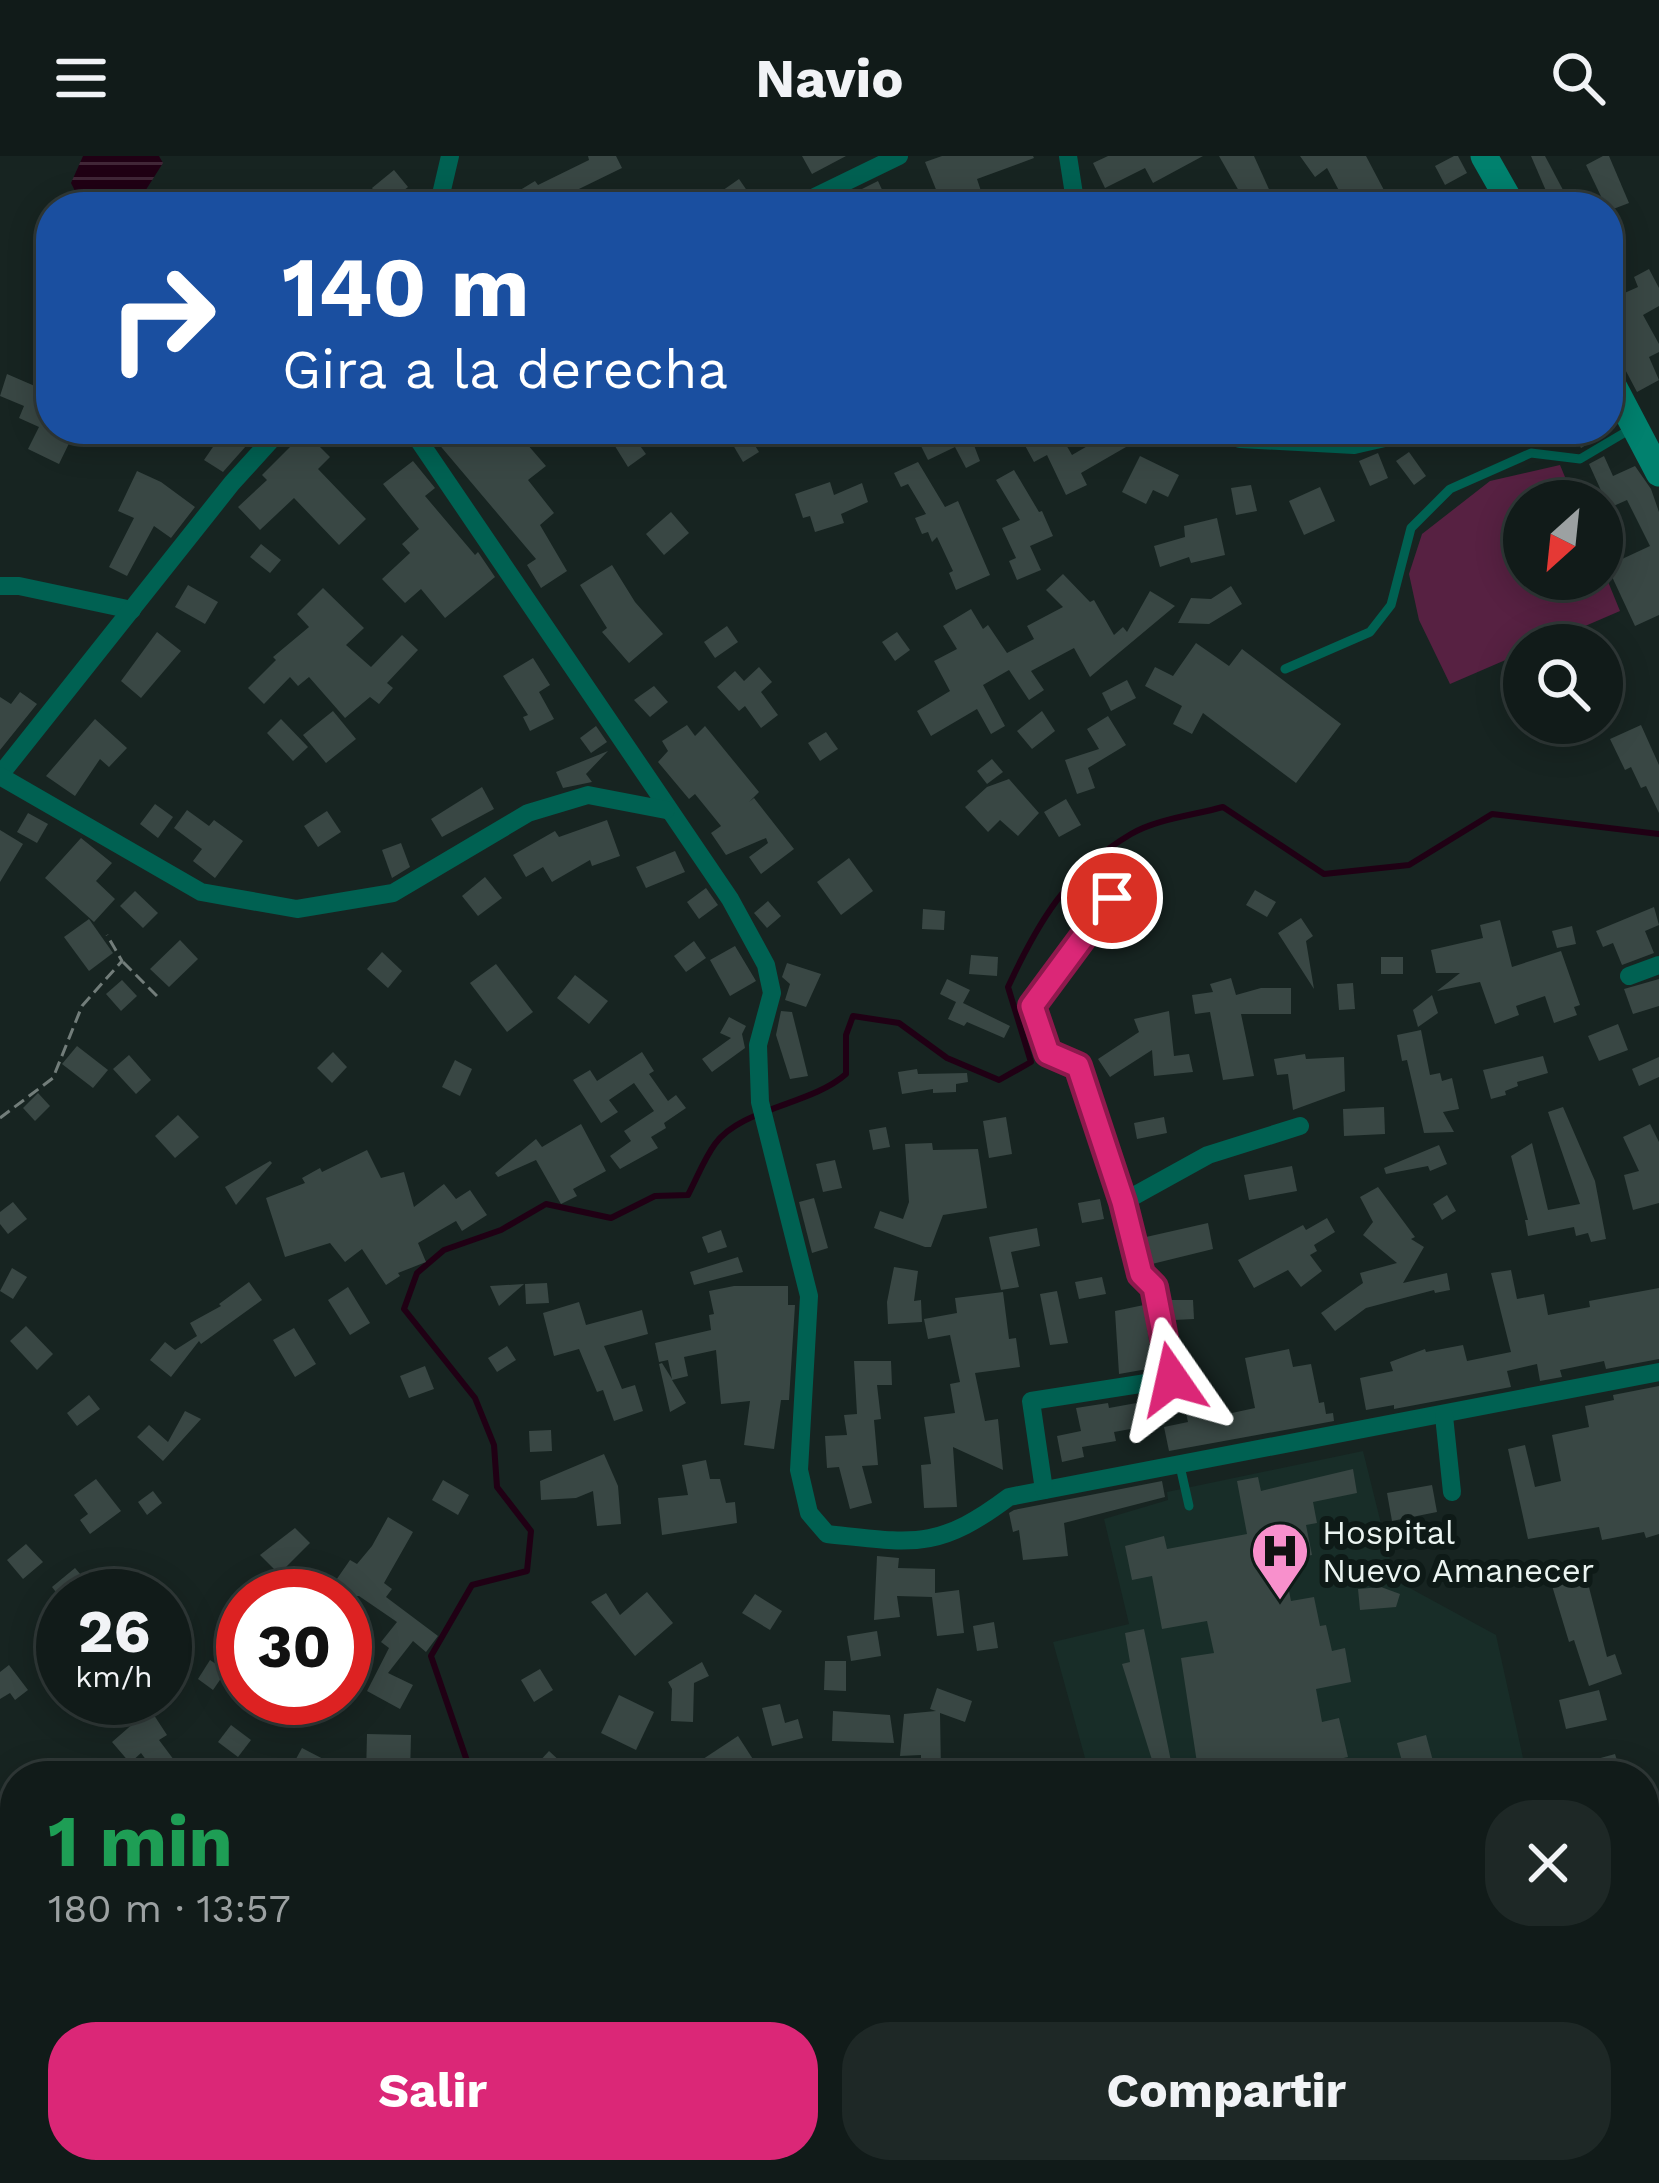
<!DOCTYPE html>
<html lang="es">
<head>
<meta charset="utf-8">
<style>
  :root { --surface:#111b19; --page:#1e2826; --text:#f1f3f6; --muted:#9ca1a2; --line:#303938; --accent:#db2777 }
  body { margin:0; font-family:"Work Sans",sans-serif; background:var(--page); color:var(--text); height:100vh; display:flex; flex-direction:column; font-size:45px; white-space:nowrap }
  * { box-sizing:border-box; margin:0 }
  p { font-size:39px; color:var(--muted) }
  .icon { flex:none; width:66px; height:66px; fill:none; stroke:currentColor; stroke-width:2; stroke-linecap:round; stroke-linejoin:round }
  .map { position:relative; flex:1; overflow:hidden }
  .side { position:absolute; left:0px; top:1605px; width:1659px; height:423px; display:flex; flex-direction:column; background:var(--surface); border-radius:48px 48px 0 0; box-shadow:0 6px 30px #0003,0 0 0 3px var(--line) }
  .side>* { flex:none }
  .banner { position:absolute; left:36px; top:36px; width:1587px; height:252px; border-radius:48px; box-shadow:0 6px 30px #0003,0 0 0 3px var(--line); background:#1a4fa0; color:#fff; overflow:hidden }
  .needle { width:78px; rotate:207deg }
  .tools { position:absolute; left:1503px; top:324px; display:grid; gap:24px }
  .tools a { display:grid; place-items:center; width:120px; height:120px; border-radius:50%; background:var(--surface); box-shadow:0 6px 30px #0003,0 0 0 3px var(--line); font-size:60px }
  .speed { position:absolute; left:36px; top:1413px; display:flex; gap:24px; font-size:60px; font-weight:700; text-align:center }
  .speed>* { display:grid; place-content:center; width:156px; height:156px; border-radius:50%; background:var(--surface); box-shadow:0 6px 30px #0003,0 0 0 3px var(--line); line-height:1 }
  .speed small { font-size:30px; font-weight:400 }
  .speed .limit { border:18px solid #d22; background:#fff; color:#111 }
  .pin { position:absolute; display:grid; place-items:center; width:102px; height:102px; color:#fff; margin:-51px; border:6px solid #fff; border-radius:50%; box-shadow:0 3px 12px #0007 }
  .me { position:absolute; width:132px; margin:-66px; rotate:349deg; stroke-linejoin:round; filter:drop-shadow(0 0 9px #0008) }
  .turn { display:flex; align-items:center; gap:42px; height:252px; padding:0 48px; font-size:54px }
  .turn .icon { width:156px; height:156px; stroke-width:2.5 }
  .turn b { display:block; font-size:84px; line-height:102px }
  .round { display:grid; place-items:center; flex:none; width:126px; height:126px; border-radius:48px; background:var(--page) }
  .overview { display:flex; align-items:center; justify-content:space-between; height:204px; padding:0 48px }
  h1 { font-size:72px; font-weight:700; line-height:90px; color:#1e9e55 }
  .primary-button { display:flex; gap:24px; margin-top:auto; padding:24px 48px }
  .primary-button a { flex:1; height:138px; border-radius:48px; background:var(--accent); color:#fff; font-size:48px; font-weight:700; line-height:138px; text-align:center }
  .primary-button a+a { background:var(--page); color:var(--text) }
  header { display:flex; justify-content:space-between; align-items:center; height:156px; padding:0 48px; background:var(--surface); font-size:54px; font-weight:700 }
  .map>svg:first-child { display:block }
</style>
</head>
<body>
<header><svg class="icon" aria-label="menu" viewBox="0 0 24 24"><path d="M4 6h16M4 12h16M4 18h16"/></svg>Navio<svg class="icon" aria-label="search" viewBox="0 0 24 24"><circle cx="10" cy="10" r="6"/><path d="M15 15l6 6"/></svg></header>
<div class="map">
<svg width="1659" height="2027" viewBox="0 0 1659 2027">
  <defs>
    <pattern id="water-rules" width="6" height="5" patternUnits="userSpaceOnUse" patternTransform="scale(3)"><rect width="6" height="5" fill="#200014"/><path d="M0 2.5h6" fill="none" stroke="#412637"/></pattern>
  </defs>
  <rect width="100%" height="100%" fill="#172421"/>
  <polygon fill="#182d28" points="1363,1295 1395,1424 1496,1479 1527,1620 1090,1620 1053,1486 1129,1468 1104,1363 1168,1344 1167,1336"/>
  <polygon fill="#572142" points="1560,309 1575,345 1524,345 1524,423 1602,423 1602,411 1620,455 1541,489 1524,489 1524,496 1450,528 1419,464 1409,418 1422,378 1490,325"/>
  <polygon fill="url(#water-rules)" points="83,0 159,0 163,7 135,51 83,51 71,27"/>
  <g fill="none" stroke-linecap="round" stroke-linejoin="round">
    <g stroke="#200014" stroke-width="6">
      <path d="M469,1620L467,1605L431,1500L472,1429L527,1415L531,1375L497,1331L494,1289L475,1242L404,1153L417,1117L444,1094L501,1074L546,1048L611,1062L655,1040L688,1039C697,1022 704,1003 715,988C741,952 811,949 846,918V879L853,860L899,867L947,902L999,924L1031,906L1008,831C1038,766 1068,715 1131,678C1156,663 1195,659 1223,651L1324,718L1409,709L1492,658L1659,678"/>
      <polyline points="0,1754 15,1745"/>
      <polyline points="714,2013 764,2013"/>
      <polyline points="783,2013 818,2027"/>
    </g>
  </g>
  <g fill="#394744">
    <polygon points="588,0 616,0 622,12 542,51 520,51 512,39 535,25 538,29 589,4"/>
    <polygon points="802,0 846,0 812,18"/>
    <polygon points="942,0 1033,0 1034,2 977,23 982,38 943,51 925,6"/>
    <polygon points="1108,0 1203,0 1153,27 1145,12 1105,32 1093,7"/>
    <polygon points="1219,0 1254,0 1277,51 1248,51"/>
    <polygon points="1300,0 1366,0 1386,38 1367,47 1362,37 1345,46 1327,12 1315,21"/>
    <polygon points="1454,0 1458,0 1467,17 1445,29 1435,10"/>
    <polygon points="1531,0 1545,0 1572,51 1553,51"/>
    <polygon points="1603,0 1609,0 1629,47 1608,55 1586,9"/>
    <polygon points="394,14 408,31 385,49 372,32"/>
    <polygon points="739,23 752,42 739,51 699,51"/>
    <polygon points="878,25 890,51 859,51 852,38"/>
    <polygon points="1649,113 1659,132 1659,150 1643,159 1659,188 1659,196 1649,201 1659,224 1637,236 1608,181 1608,117 1620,139 1638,131 1634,121"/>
    <polygon points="7,218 51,237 51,273 76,273 59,308 28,293 39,271 19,262 24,250 0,240"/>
    <polygon points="213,273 261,273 223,316 204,304 215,288 207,283"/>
    <polygon points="453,273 514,273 546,310 528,324 554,357 540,369 567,415 541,432 527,409 536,403 437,286"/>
    <polygon points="936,273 996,273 972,284 980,305 966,312 955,291 928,304 917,282"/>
    <polygon points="1016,273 1057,273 1072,299 1115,274 1126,291 1081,317 1087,329 1066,339 1047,299 1034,306"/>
    <polygon points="1570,273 1613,273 1581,292"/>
    <polygon points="629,275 646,298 628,311 613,287"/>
    <polygon points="305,276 330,301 318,313 366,363 339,389 294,342 260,374 238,351 267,324 262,319"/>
    <polygon points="749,280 759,296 743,306 733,289"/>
    <polygon points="1409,296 1426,320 1414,329 1396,305"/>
    <polygon points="1378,297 1388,322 1370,330 1359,305"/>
    <polygon points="1140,300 1179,319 1168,341 1153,334 1146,348 1122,336"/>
    <polygon points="1604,300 1613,320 1635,310 1651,333 1659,356 1659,459 1635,470 1607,410 1650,390 1627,344 1609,352 1589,308"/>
    <polygon points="413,305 435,332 425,340 475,399 478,396 495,421 445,462 421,433 405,447 382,423 410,397 402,388 419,373 383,328"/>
    <polygon points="918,306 945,351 958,345 990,419 956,434 949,417 953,415 937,381 932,386 928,376 922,378 915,362 926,358 908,328 901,331 894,317"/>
    <polygon points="1014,314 1039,356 1042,355 1053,380 1030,390 1041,414 1017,424 1009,405 1016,402 1002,372 1020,364 996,324"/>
    <polygon points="137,315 161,326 195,351 171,382 154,370 127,420 109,411 134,362 118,355"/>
    <polygon points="830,326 834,339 862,327 868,346 841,358 844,367 815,376 810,360 803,362 795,338"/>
    <polygon points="1251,329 1257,355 1236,359 1231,332"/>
    <polygon points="1320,331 1335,365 1304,379 1289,345"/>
    <polygon points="671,356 689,377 664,399 646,378"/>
    <polygon points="1217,362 1225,399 1191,407 1189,401 1160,411 1154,390 1185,381 1184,370"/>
    <polygon points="261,388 281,404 270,417 250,401"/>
    <polygon points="612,409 635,446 663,478 629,507 602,476 607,472 580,429"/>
    <polygon points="1063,418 1090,446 1094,444 1114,479 1123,471 1127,476 1150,435 1175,450 1090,521 1074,492 1031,515 1044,534 1029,544 1009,514 983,529 1005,570 991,578 977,553 931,580 917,555 950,535 934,505 957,493 943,470 971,453 983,473 988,469 1007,497 1034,483 1027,470 1063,451 1046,434"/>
    <polygon points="188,429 218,446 205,468 175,451"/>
    <polygon points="1231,430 1242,448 1209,468 1178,467 1191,442 1211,443"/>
    <polygon points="323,432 364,472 346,489 371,511 402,479 418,494 387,527 393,532 379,548 370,541 345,562 309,521 298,530 290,521 264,548 248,532 276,504 273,501 309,471 297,458"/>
    <polygon points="727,470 738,486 715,502 704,486"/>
    <polygon points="157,476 181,495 141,542 121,525"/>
    <polygon points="897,476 910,494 895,505 882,486"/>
    <polygon points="1196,487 1229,510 1242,493 1341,568 1296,627 1203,557 1192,578 1173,568 1182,550 1145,530 1155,511 1173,520"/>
    <polygon points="533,502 550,529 539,536 554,563 530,575 523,561 528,559 503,520"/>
    <polygon points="759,511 772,526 761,536 778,559 761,572 745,550 739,555 717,531 735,515 744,525"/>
    <polygon points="1127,524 1136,542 1111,555 1102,537"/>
    <polygon points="654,530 668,546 650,561 634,544"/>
    <polygon points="20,536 37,548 0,594 0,541 11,548"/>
    <polygon points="333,555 356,583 326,607 303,579"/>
    <polygon points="1042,555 1055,575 1032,593 1017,575"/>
    <polygon points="1108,560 1126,589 1088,612 1095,632 1077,638 1065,604 1099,593 1087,573"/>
    <polygon points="95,563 127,592 109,611 100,603 75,640 46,620"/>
    <polygon points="281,563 308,591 293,605 267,577"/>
    <polygon points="687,569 695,580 705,570 759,636 749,646 754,642 794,693 761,718 749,701 768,687 766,682 726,699 711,677 721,670 695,638 689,643 658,606 668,595 662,585"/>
    <polygon points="1641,569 1659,609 1659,657 1646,630 1641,632 1631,611 1625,614 1610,583"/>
    <polygon points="596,570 607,586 591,597 580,582"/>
    <polygon points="826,576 838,593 820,605 808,587"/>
    <polygon points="608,595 586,618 592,626 563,632 556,616"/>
    <polygon points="992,603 1003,616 987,628 977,615"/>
    <polygon points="1009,623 1039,657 1018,680 1000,664 988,676 965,651 987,631"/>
    <polygon points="482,631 494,653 442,681 431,663"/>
    <polygon points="1066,643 1081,669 1059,681 1044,656"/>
    <polygon points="155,648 173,661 158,682 140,668"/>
    <polygon points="187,654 209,670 214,664 243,685 215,722 193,705 202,693 174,672"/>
    <polygon points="327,655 341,676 318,691 304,670"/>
    <polygon points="28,657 48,668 37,687 17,676"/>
    <polygon points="607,664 620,700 592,710 590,704 552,726 543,711 526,721 513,699 555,675 559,681"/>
    <polygon points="0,674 23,688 0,726"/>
    <polygon points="81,682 112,707 96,725 115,743 94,766 45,722"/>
    <polygon points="401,687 410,711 392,722 382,694"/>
    <polygon points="675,695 685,716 646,732 636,711"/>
    <polygon points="849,702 873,735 841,759 817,726"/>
    <polygon points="485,721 502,742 478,760 462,740"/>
    <polygon points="706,732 718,749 699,763 687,746"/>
    <polygon points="1255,734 1276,746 1267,761 1246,749"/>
    <polygon points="135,735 158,757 143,772 120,750"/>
    <polygon points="768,745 781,760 767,772 754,757"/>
    <polygon points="1654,751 1659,769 1645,775 1654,797 1622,809 1613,787 1603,791 1596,775"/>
    <polygon points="923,753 945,755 944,774 922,773"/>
    <polygon points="1301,762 1313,780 1306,785 1314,833 1278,777"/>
    <polygon points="89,763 113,797 89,815 64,781"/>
    <polygon points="1500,764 1512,811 1561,795 1580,849 1574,851 1577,859 1554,867 1545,840 1516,850 1519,859 1495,868 1480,826 1437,835 1460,817 1436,817 1431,794 1483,782 1480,769"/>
    <polygon points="1572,770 1576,788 1557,792 1552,775"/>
    <polygon points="180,784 198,803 169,831 150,813"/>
    <polygon points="694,785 706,802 686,816 674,800"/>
    <polygon points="735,790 756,825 730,840 710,804"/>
    <polygon points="382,796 402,815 388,832 367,813"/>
    <polygon points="971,799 998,801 997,820 969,818"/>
    <rect x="1381" y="801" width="22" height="17"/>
    <polygon points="787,807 821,818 806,851 785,844 790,828 782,821"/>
    <polygon points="496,808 533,856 507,876 470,827"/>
    <polygon points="575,819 608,845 589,868 557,842"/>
    <polygon points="1231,822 1236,839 1261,832 1291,832 1291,858 1241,858 1254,920 1223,924 1210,856 1195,858 1192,839 1213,836 1210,828"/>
    <polygon points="947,823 970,834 963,847 1010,870 1004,882 967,866 964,870 948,863 956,846 940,838"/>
    <polygon points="1659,823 1659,850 1633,858 1624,833"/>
    <polygon points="122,824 137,840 121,855 106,838"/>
    <polygon points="1353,827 1355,853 1339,854 1337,828"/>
    <polygon points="1432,839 1438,857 1418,871 1413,854"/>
    <polygon points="781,855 792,856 808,920 790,923 776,879"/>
    <polygon points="1169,855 1174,900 1189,898 1193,916 1154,920 1152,894 1110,921 1098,903 1139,876 1134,863"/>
    <polygon points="729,861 746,870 742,878 745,892 712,916 702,903 731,882 720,877"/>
    <polygon points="1618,868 1628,894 1599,905 1588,880"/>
    <polygon points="1421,874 1430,919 1440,917 1442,925 1452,922 1459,953 1443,956 1454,976 1424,977 1407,904 1402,905 1397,879"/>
    <polygon points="77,890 108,914 93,932 62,908"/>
    <polygon points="333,896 347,911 332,927 317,912"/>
    <polygon points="642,896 654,915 649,918 668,945 676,939 686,952 664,967 666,972 651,981 658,992 620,1013 610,1000 631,985 624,975 654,955 634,927 609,944 618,956 601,967 573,924 590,914 597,925"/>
    <polygon points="1305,898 1306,903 1344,901 1345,935 1293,954 1288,918 1277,919 1274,903"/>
    <polygon points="129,899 151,924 136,938 113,913"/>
    <polygon points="1543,900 1548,917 1517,926 1518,930 1505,935 1506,939 1491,943 1483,914"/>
    <polygon points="1659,901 1659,921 1639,930 1632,913"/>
    <polygon points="455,904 472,913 460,940 442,931"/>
    <polygon points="917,913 918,918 967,917 968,926 956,928 956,936 933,937 933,933 902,938 898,916"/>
    <polygon points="38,937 50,950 35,965 23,952"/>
    <polygon points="1384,951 1385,978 1344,980 1343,953"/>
    <polygon points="1563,951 1595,1025 1606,1083 1591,1086 1588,1077 1576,1080 1574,1071 1528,1080 1525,1064 1528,1064 1511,1000 1532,987 1548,1054 1580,1048 1548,956"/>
    <polygon points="178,959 199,981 175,1002 155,980"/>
    <polygon points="1006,961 1012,998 989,1002 983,965"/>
    <polygon points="1164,961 1167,977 1137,983 1134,967"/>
    <polygon points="581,968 606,1015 573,1033 577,1040 561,1048 536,1004 498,1021 495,1017 536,983 542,991"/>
    <polygon points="1650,968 1659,986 1659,1047 1633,1054 1624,1019 1639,1015 1623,981"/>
    <polygon points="886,971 890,991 873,994 869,974"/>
    <polygon points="932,987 933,994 978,993 987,1052 943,1059 931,1091 925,1091 874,1072 880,1055 903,1063 909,1046 905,988"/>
    <polygon points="1439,989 1447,1008 1430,1015 1428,1010 1386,1018 1384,1012"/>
    <polygon points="367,994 381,1022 404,1016 414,1051 444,1028 456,1043 470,1034 487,1059 462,1075 456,1065 418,1087 426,1106 398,1117 400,1120 386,1129 362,1093 345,1106 330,1087 285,1101 266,1042 305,1027 302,1022 320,1012 322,1016"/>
    <polygon points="835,1004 842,1032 823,1036 816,1008"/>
    <polygon points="270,1005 272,1007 236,1049 225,1031"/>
    <polygon points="1292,1010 1297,1035 1249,1044 1244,1019"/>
    <polygon points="1378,1031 1415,1081 1411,1083 1424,1091 1403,1127 1447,1117 1450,1134 1435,1137 1434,1134 1366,1152 1335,1175 1321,1157 1363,1127 1360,1117 1397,1107 1363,1079 1373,1066 1360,1041"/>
    <polygon points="1447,1039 1456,1055 1442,1064 1433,1048"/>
    <polygon points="814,1042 828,1092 812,1097 799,1046"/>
    <polygon points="1100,1043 1104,1063 1082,1067 1078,1047"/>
    <polygon points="13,1046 27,1063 8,1078 0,1068 0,1056"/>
    <polygon points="1327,1062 1335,1076 1314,1089 1317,1095 1310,1099 1322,1115 1301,1131 1288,1114 1254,1132 1238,1104 1303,1069 1306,1074"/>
    <polygon points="1208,1067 1213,1093 1152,1108 1146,1081"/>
    <polygon points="1037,1072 1040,1090 1011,1096 1019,1131 1001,1134 989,1081"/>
    <polygon points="721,1074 727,1091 708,1097 702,1081"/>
    <polygon points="738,1101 743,1116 694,1129 690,1116"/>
    <polygon points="894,1111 918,1115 914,1145 921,1144 922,1166 888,1168 887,1146"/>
    <polygon points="12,1112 27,1121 13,1143 0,1135"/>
    <polygon points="1511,1114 1517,1143 1544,1138 1548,1159 1590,1151 1589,1145 1659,1132 1659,1203 1606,1213 1604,1205 1560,1214 1562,1221 1540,1225 1537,1208 1507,1215 1511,1231 1394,1253 1394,1249 1366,1254 1360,1222 1393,1215 1390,1206 1425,1193 1426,1196 1463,1189 1467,1205 1511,1196 1491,1117"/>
    <polygon points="1102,1121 1106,1138 1079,1143 1075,1126"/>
    <polygon points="249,1126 262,1144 201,1188 199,1185 171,1221 150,1204 165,1186 175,1194 197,1180 190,1167 221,1150 219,1148"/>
    <polygon points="547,1127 549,1147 526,1148 525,1128"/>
    <polygon points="524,1128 499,1150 490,1130"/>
    <polygon points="734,1130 788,1130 788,1149 795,1149 789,1244 781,1244 774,1293 744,1289 750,1245 721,1248 716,1194 684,1201 688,1220 672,1224 686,1247 670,1256 659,1208 662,1207 672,1223 668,1204 659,1206 655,1187 711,1174 709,1159 714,1158 709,1135"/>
    <polygon points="348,1131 370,1167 350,1179 328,1144"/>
    <polygon points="1057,1135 1068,1187 1050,1189 1040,1138"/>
    <polygon points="1003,1136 1009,1183 1016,1182 1020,1211 975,1217 985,1265 998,1263 1003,1314 953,1291 957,1351 924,1352 921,1309 931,1308 924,1261 955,1257 950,1228 960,1226 950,1179 928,1183 924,1163 957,1157 955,1142"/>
    <polygon points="1170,1144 1193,1144 1194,1163 1174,1164"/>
    <polygon points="579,1146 586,1169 642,1154 648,1178 604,1190 622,1233 635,1229 643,1255 614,1265 603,1234 597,1236 579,1193 554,1200 543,1157"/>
    <polygon points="1144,1149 1153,1212 1119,1218 1115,1155"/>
    <polygon points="26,1170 53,1198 37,1214 10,1185"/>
    <polygon points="294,1172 316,1208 295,1221 273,1184"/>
    <polygon points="507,1190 516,1204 497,1216 488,1202"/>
    <polygon points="1289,1193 1293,1211 1311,1208 1319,1247 1324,1246 1326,1258 1333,1257 1334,1265 1169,1295 1164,1271 1188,1266 1182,1239 1213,1234 1218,1260 1255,1252 1245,1202"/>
    <polygon points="854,1205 891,1205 892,1229 877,1229 881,1263 874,1264 878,1309 862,1310 872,1347 850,1353 839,1311 827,1312 825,1280 847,1279 844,1259 857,1258"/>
    <polygon points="425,1210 434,1233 409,1242 400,1220"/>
    <polygon points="1659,1230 1659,1378 1646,1382 1644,1376 1602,1384 1599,1371 1528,1383 1508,1293 1525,1289 1535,1331 1561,1325 1552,1279 1589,1271 1585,1250 1614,1244 1613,1239"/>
    <polygon points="89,1239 100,1253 77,1270 67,1257"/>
    <polygon points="1142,1246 1147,1270 1114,1276 1116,1285 1082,1291 1084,1301 1062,1306 1057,1280 1081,1275 1076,1252 1108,1247 1109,1252"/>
    <polygon points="185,1255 201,1263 163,1305 137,1281 149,1269 168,1286"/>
    <polygon points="551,1274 552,1295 530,1296 529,1275"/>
    <polygon points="604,1298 618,1330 621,1368 597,1370 593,1335 576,1342 541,1344 540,1325"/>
    <polygon points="706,1304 710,1323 720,1323 726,1347 735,1346 737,1367 662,1379 658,1342 688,1339 682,1309"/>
    <polygon points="1353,1313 1357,1337 1313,1346 1317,1367 1306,1369 1312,1399 1283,1404 1291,1445 1314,1441 1320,1470 1326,1469 1332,1495 1345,1492 1351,1526 1316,1533 1322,1566 1339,1562 1348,1601 1330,1605 1333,1620 1199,1620 1181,1502 1214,1497 1207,1465 1162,1473 1152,1420 1132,1424 1125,1390 1164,1380 1167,1393 1247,1378 1237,1325 1258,1321 1261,1335"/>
    <polygon points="96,1323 121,1355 90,1378 80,1364 88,1358 74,1339"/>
    <polygon points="443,1324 469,1339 458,1359 432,1344"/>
    <polygon points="1162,1325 1165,1341 1064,1367 1068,1400 1023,1404 1019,1374 1013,1376 1009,1357 1014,1354"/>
    <polygon points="1432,1329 1437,1356 1392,1365 1387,1337"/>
    <polygon points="153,1335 162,1347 147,1359 138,1346"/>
    <polygon points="388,1361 413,1376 384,1427 392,1433 386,1441 438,1480 426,1496 413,1485 388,1517 413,1529 400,1553 367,1535 389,1492 381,1486 397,1466 359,1440 325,1440 350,1404 357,1408 372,1390"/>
    <polygon points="295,1372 310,1387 279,1418 260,1399"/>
    <polygon points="26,1388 43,1406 23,1423 7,1404"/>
    <polygon points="877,1400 899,1402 898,1412 935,1413 935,1437 959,1434 964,1477 937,1480 932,1441 897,1440 900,1461 874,1464"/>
    <polygon points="75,1412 93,1433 85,1440 59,1440 52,1431"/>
    <polygon points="1584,1412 1607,1501 1615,1498 1622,1518 1589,1530 1574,1484 1569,1486 1550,1423"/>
    <polygon points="147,1422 161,1440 123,1440"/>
    <polygon points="1381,1431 1400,1438 1396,1451 1360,1454 1358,1433"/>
    <polygon points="647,1436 673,1467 635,1500 591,1446 606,1437 620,1459"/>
    <polygon points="755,1438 782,1455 770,1474 742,1457"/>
    <polygon points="165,1457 194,1484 165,1515"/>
    <polygon points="994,1466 998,1492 977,1495 973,1470"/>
    <polygon points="1144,1473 1150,1502 1174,1620 1157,1620 1122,1508 1130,1506 1125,1477"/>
    <polygon points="877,1475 881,1500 851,1505 847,1480"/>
    <polygon points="210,1504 226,1515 213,1534 198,1523"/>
    <polygon points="825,1505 846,1505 846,1535 824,1534"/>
    <polygon points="702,1506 709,1520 694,1527 693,1566 671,1565 672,1533 668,1526"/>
    <polygon points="9,1509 28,1534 15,1544 10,1537 0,1543 0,1516"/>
    <polygon points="540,1513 553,1534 534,1546 521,1524"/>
    <polygon points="937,1532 972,1545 965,1566 940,1557 941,1616 921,1616 921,1599 900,1600 904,1558 936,1555 930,1553"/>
    <polygon points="1599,1534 1607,1564 1566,1573 1559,1544"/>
    <polygon points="619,1539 654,1556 636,1594 601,1577"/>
    <polygon points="299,1542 343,1542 334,1560"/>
    <polygon points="780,1548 785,1567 798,1563 803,1582 772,1590 762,1552"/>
    <polygon points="150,1553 167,1579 159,1584 186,1620 158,1620 141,1597 130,1607 112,1586"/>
    <polygon points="833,1555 890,1559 894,1587 832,1585"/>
    <polygon points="231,1569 251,1584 238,1601 218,1586"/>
    <polygon points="367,1578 411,1579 410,1620 366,1620"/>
    <polygon points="1426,1579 1437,1620 1406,1620 1397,1587"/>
    <polygon points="738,1580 758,1611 744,1620 692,1620 697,1607"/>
    <polygon points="302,1592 356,1620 306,1620 291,1612"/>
    <polygon points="549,1595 576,1620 526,1620"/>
    <polygon points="1615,1598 1622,1620 1590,1620 1586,1606"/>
    <polygon points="15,1635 15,1658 0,1664 0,1644"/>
    <polygon points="1659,1710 1659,1803 1644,1806 1644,1711 1647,1714"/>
  </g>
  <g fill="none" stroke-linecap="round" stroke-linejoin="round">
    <g stroke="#727d7a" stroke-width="3" stroke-dasharray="12 6" stroke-linecap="butt">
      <polyline points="123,806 159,842"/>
      <polyline points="0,962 53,922 82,850 122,805 107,779"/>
    </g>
    <g stroke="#006152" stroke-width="9">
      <polyline points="1285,513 1370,476 1391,449 1411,372 1450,333 1531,297 1580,303 1629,274"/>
      <polyline points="1180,1310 1189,1350"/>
    </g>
    <g stroke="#006152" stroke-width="18">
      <polyline points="1068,0 1076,51"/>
      <polyline points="438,51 450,0"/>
      <polyline points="794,51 899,0"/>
      <path d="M411,273L730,743L766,809L772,837L758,889L760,946L809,1140L799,1314L809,1357L827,1378C913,1387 937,1395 1009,1341L1659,1216"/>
      <polyline points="1218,273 1240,283 1354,289 1424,273"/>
      <polyline points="0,430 19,430 132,454"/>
      <polyline points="0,619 232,327 281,273"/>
      <polyline points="0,620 201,736 297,753 393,737 528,657 588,639 666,654"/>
      <polyline points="1629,820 1659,809"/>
      <polyline points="1123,1046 1208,999 1300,970"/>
      <polyline points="1444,1260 1452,1336"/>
      <polyline points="1044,1334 1031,1245 1172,1223 1154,1131 1141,1118 1123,1046 1079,910 1048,897 1032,850 1112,743"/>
      <polyline points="0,1949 15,1993"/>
      <polyline points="22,2013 27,2027"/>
    </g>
    <g stroke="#01816e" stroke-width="27">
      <polyline points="1484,0 1513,51"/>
      <polyline points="1608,220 1659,317"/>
    </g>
  </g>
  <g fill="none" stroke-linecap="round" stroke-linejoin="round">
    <g stroke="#8e194d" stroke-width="30">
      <polyline id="route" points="1112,742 1032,850 1048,897 1078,910 1123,1046 1141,1118 1154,1131 1172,1223"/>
    </g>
    <use href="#route" stroke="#db2777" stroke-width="21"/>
  </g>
  <defs>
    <g id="hospital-pin" transform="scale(3)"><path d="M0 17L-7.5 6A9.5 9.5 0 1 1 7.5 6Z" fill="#f890cc" stroke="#0e1a17"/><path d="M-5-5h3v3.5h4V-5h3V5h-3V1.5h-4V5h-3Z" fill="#111"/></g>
  </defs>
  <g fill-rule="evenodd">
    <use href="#hospital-pin" x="1280" y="1395"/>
  </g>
  <g text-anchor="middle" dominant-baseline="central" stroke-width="12" stroke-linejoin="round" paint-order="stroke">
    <g font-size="33" fill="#ebf4f1" stroke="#0e1a17" text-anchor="start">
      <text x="1322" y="1376">Hospital<tspan x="1322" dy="38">Nuevo Amanecer</tspan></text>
    </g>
  </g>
</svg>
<div class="tools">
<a><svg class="needle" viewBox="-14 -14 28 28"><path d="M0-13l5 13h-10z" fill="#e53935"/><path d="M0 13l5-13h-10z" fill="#9ca1a2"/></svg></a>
<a><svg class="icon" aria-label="search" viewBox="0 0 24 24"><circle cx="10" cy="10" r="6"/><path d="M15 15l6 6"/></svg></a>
</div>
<div class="speed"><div>26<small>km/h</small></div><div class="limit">30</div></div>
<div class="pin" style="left:1112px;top:742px;background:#d93025"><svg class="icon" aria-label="arrive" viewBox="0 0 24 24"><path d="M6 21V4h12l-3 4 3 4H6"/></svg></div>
<svg class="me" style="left:1172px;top:1223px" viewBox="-20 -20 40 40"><path d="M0-17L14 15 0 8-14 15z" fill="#db2777" stroke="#fff" stroke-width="4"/></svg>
<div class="banner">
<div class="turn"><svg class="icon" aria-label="right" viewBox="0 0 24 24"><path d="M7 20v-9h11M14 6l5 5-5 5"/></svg><div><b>140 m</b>Gira a la derecha</div></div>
</div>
<section class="side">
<div class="overview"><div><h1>1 min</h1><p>180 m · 13:57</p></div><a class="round"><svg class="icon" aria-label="close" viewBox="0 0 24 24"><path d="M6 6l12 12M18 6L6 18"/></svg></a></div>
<div class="primary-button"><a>Salir</a><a>Compartir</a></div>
</section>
</div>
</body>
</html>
